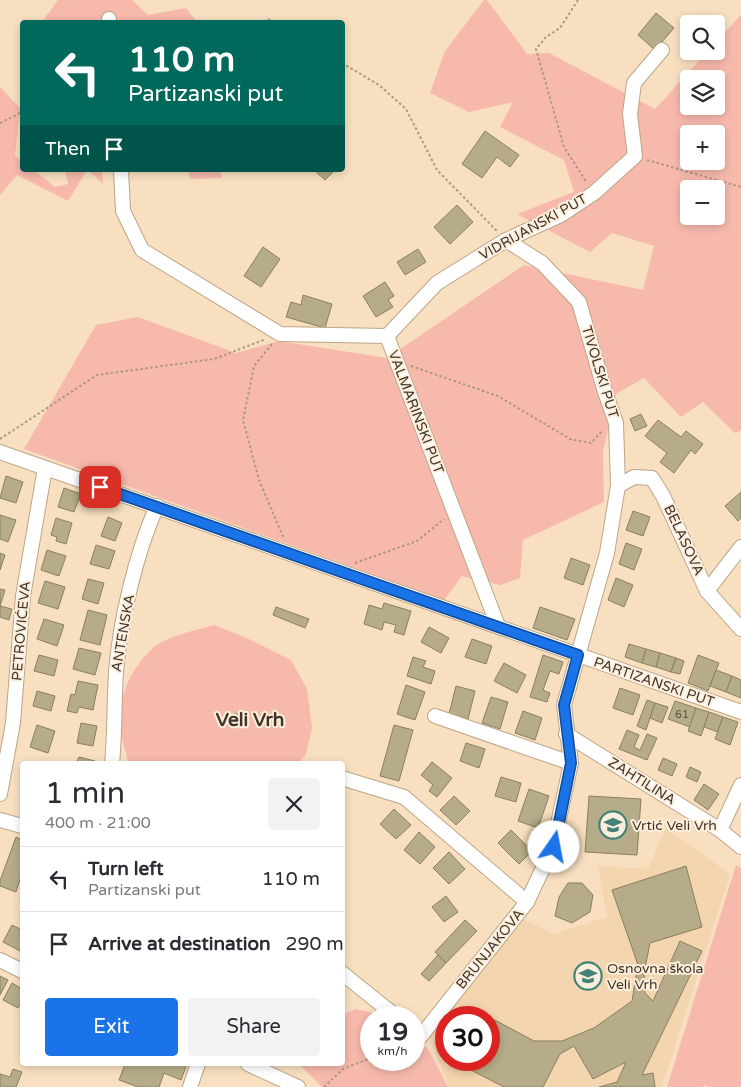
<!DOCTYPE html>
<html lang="en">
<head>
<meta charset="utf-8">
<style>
  :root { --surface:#fff; --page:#f2f2f3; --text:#2b2b33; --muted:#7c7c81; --line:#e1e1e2; --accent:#1a73e8 }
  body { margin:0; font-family:"Varela Round",sans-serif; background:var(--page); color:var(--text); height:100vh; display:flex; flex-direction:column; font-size:19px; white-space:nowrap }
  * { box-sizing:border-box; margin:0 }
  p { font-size:16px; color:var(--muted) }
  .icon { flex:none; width:28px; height:28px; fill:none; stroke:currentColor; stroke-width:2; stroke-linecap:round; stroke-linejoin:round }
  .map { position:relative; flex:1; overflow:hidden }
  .details { position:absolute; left:20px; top:761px; width:325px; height:305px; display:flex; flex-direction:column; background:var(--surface); border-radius:5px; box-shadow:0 2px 8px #0003 }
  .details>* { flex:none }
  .guide { position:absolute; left:20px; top:20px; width:325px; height:152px; border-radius:5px; box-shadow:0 2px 8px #0003; background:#00695c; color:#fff; overflow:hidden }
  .buttons { position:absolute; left:680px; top:15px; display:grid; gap:10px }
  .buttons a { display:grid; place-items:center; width:45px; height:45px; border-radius:5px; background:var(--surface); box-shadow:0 2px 8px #0003; font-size:25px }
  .speed { position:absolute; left:360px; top:1006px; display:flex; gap:10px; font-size:25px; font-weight:700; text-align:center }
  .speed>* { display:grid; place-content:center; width:65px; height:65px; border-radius:50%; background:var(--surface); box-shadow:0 2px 8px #0003; line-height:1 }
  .speed small { font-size:12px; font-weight:400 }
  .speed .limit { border:8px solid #d22; background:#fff; color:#111 }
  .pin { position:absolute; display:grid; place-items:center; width:42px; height:42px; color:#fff; margin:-21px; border-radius:10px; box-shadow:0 2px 8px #0006 }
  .me { position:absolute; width:55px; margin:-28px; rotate:12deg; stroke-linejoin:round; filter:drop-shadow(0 0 4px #0008) }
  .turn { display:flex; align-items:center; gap:18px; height:105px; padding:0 25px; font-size:22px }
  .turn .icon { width:65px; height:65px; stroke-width:2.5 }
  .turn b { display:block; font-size:35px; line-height:42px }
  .then { display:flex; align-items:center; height:48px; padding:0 25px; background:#0003; gap:10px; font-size:19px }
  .round { display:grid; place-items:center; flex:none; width:52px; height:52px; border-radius:5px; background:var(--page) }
  .overview { display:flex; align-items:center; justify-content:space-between; height:85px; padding:0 25px }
  h1 { font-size:30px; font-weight:600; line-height:38px }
  .button { display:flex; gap:10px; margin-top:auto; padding:10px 25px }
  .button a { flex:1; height:58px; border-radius:5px; background:var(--accent); color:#fff; font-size:20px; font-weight:600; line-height:58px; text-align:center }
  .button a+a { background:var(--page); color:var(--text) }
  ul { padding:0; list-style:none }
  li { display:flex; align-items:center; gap:15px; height:65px; padding:0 25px; border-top:1px solid var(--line) }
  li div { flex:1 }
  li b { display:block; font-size:19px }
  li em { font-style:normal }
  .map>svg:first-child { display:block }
</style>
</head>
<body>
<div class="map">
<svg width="741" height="1087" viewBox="0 0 741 1087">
  <rect width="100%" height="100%" fill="#f8dfc0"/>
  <path fill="#f3d5b0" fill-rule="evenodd" d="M666,828L730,874L662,1087H449L429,1037L524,919L554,934L607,917L598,866L648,869ZM446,1018H489V1060H446Z"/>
  <g fill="#f8b9ad" fill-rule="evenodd">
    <polygon points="58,0 132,0 148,15 186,8 197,22 42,22"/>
    <path d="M484,0H487L527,54L549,53L655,109L708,51H716V42L741,15V431L735,433L703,402L681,417L644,378L616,394L603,452L604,502L523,540L520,578L500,585L462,576L444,600L24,449L96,325L138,317L236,353L279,341L387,358L524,265L643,290L654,246L612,233L590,252L517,214L574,192L564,160L500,127L513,102L469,112L430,93L445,51ZM689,79H716V106H689ZM689,134H716V161H689ZM689,189H716V216H689Z"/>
    <polygon points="0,87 20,108 15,155 22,162 22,170 34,170 55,187 68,184 65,170 87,170 68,201 17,175 0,195"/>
    <polygon points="88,170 102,170 103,184"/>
    <polygon points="187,170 220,170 222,178 191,179"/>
    <path d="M214,625L247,638L291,660L307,689L312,728L306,754L298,764H129C126,753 122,741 120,730C116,701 131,667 153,648C167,636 197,630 214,625Z"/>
    <polygon points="736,865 741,868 741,1087 707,1087 705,1085 703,1087 667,1087"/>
    <polygon points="356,1009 389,1017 371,1018 371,1060 414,1060 414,1038 429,1050 448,1087 322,1087 301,1066 302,1064 342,1064 343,1014"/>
  </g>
  <g fill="#b6ac89" stroke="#8a805f">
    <polygon points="656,13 674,28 655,50 638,35"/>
    <polygon points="698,17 705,24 693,24"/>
    <polygon points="485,131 519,155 510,167 497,157 482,178 462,164"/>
    <polygon points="314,170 335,170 325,180"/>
    <polygon points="457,205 473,222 450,244 434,227"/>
    <polygon points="263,247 280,259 261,287 244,276"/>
    <polygon points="418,249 426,262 405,275 397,262"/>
    <polygon points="385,282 394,296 388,300 393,307 376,317 363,296"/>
    <polygon points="303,295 332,304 325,328 286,317 291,302 301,305"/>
    <polygon points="641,414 647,426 635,431 630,419"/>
    <polygon points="658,420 681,437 686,431 703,444 695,454 691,450 674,473 660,462 667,453 645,436"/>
    <polygon points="6,476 23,482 16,503 0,498"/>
    <polygon points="64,488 81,494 74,512 58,507"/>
    <polygon points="741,492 741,518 738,521 725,506"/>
    <polygon points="633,511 650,517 643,536 626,530"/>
    <polygon points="0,515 16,520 8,542 0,539"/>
    <polygon points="108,517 122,523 115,541 101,536"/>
    <polygon points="56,518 72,523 66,544 56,541 57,537 51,535"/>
    <polygon points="626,543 642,549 634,570 619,564"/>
    <polygon points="96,545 115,551 109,569 90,564"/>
    <polygon points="47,550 66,556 59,576 41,570"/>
    <polygon points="0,553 5,555 0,570"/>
    <polygon points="571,558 590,565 583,585 564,578"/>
    <polygon points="616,578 633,585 624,607 608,600"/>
    <polygon points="88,579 104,583 98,604 82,599"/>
    <polygon points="45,581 65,587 58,609 38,603"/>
    <polygon points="0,589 5,590 0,606 12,609 9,620 0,617"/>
    <polygon points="384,603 411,611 404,635 394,632 396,625 384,622 382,630 364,624 369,605 382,609"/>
    <polygon points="276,607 309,619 305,628 273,615"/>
    <polygon points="540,607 575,619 567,640 533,628"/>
    <polygon points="88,610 107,615 100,645 80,640"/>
    <polygon points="44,619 64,625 57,646 37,639"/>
    <polygon points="429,627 449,638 441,653 421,642"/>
    <polygon points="472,639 492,646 486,664 465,657"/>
    <polygon points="629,644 646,649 642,663 625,657"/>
    <polygon points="79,648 101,653 95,675 73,669"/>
    <polygon points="646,649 660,653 656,667 642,663"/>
    <polygon points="660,653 676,658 671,672 656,667"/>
    <polygon points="39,655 58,660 54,676 34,671"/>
    <polygon points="543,655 563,662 559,674 550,671 543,690 550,693 547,702 530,697"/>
    <polygon points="698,655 719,663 708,691 688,683"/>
    <polygon points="413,657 426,661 423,667 435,671 431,684 407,676"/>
    <polygon points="676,658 684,661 680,674 671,672"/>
    <polygon points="504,663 526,675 517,693 494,681"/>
    <polygon points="716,670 732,676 726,692 710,686"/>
    <polygon points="732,676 741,680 741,698 726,692"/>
    <polygon points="78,681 98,685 93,710 79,707 77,713 67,711 71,694 75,695"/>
    <polygon points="406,685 425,692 415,720 397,714"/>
    <polygon points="456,686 475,691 468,719 449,714"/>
    <polygon points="620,688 640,695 633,715 613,708"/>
    <polygon points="37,691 55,696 51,711 33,706"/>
    <polygon points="491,697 508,702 500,729 482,723"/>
    <polygon points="647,700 655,703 646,730 637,726"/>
    <polygon points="675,701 696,708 690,727 668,719"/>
    <polygon points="655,703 668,707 662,723 650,718"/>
    <polygon points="696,708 709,712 701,736 688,731"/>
    <polygon points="523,711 542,718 535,740 515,733"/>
    <polygon points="709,712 723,717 718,732 704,727"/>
    <polygon points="234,714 239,714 239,720 235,720"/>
    <polygon points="228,715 233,715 234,725 229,726"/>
    <polygon points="723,717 738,722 730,745 715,739"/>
    <polygon points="81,723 97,726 93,746 77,743"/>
    <polygon points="37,725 55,731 48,753 30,747"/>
    <polygon points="394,725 413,730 399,781 380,776"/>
    <polygon points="627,730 639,735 634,747 640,750 647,734 657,738 647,760 619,749"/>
    <polygon points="466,743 485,749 479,768 460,761"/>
    <polygon points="79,757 95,761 95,764 76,764"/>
    <polygon points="663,758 677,764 672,776 658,770"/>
    <polygon points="432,762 452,778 437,797 429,791 433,785 421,775"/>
    <polygon points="690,767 701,772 697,782 686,777"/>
    <polygon points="501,777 521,783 516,802 495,796"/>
    <polygon points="704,784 719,794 708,810 694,800"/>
    <polygon points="529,789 549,796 538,828 518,821"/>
    <polygon points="454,796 470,811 456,825 440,810"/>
    <polygon points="589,796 641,799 637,855 585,852"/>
    <polygon points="394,809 411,825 396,839 380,824"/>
    <polygon points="511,830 532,851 519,864 498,843"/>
    <polygon points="419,832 435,847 420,864 404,850"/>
    <polygon points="16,837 22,840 22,873 16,892 0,886 0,881"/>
    <polygon points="449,852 465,869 449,884 433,868"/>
    <polygon points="686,866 702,927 650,943 644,973 645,993 653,1001 680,941 702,951 642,1075 653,1073 655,1087 599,1087 617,1082 626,1062 593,1079 574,1046 560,1054 543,1087 504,1087 465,1067 468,1060 489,1060 489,1023 491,1018 534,1041 562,1041 594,1028 632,1001 638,965 612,890"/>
    <polygon points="568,883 582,883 593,895 590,912 572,923 555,916 559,897"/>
    <polygon points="446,896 458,912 444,922 432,907"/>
    <polygon points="465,920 477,931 446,963 435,952"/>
    <polygon points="12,925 22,930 22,952 3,942"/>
    <polygon points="438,955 446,963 429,981 421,974"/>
    <polygon points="0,976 8,980 0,995"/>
    <polygon points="12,983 22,989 22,1001 18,1008 3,1000"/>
    <polygon points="125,1064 187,1064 181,1080 164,1073 159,1087 138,1087 119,1080"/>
    <polygon points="13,1069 22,1072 16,1087 0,1087 0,1074 10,1077"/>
  </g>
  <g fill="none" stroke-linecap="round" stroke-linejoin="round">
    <g stroke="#bca587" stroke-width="16">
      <g id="minor">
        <polyline points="109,19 109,22"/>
        <polyline points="121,170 123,211 142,250 280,334 387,336 498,626"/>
        <polyline points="387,336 437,283 506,240 561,215 594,193 635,156 630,114 634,83 662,50"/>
        <polyline points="0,452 741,712"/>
        <polyline points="618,486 634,477 652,478 663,496 707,591 741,629"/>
        <polyline points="707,591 741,547"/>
        <polyline points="435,716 571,763"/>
        <polyline points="566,734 720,830 741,847"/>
        <path d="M112,764C115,733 114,703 116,672C120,621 136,553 157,506"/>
        <polyline points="345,779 404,797 527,902"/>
        <polyline points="0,794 13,723 23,596 45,468"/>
        <polyline points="0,820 22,826"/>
        <polyline points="720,830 741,785"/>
        <polyline points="0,960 22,971"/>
        <polyline points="342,973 398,1018"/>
        <polyline points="414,1030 421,1036 527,902 553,847 571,763 564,705 607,553 618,486 616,423 605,392 579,302 542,263 506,240"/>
        <polyline points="248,1064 298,1087"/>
        <polyline points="190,1087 198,1064"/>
      </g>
    </g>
    <g stroke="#aa9881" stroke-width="2" stroke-dasharray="2.5 2.5" stroke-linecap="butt">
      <polyline points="578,0 560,28 546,37 536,49 564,147 587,183"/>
      <polyline points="268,19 273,22"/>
      <polyline points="342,63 379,85 406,109 437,170 497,231"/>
      <polyline points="0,123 22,112"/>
      <polyline points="647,160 741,187"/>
      <polyline points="272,344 254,366 243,420 259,480 284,539"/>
      <polyline points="411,366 498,396 570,439 591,443 603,430"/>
      <polyline points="0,439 97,375 214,359 266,339"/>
      <polyline points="355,563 417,541 444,519"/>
      <polyline points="324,1087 343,1069 371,1058"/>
    </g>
    <use href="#minor" stroke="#fff" stroke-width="14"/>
  </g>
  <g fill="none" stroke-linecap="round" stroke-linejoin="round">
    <g stroke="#114b97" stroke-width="12">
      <polyline id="route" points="100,487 578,655 564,705 571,763 554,847"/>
    </g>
    <use href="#route" stroke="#1a73e8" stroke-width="9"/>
  </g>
  <defs>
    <g id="school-ring" transform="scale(1.4375)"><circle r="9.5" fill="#fdeedc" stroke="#418477" stroke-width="1.5"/><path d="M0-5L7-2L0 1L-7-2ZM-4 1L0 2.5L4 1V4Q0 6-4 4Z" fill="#418477"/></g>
  </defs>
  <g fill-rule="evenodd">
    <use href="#school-ring" x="613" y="825"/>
    <use href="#school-ring" x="588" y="976"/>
  </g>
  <g text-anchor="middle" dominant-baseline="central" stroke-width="4" stroke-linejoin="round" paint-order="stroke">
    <g font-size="11" fill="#5d5341">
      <text x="682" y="714">61</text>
    </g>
    <g font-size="14" fill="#3f3529" stroke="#fdeedc">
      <text transform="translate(533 227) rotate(-29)">VIDRIJANSKI PUT</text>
      <text transform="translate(600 372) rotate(73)">TIVOLSKI PUT</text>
      <text transform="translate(416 412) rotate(69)">VALMARINSKI PUT</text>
      <text transform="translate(684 540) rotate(65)">BELASOVA</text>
      <text transform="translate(21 631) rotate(-85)">PETROVIĆEVA</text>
      <text transform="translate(123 633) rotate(-80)">ANTENSKA</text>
      <text transform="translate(654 682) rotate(19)">PARTIZANSKI PUT</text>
      <text transform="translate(642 781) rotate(32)">ZAHTILINA</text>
      <text transform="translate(490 949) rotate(-51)">BRUNJAKOVA</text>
    </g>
    <g font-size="14" fill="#3f3529" stroke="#fdeedc" text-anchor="start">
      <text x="632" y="825">Vrtić Veli Vrh</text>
      <text x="607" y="968">Osnovna škola<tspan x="607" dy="16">Veli Vrh</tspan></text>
    </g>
    <g font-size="19" font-weight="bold" fill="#3f3529" stroke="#fdeedc">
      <text x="250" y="720">Veli Vrh</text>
    </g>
  </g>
</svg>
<div class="buttons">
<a><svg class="icon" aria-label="search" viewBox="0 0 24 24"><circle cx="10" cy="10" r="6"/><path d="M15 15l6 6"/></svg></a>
<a><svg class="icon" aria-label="layers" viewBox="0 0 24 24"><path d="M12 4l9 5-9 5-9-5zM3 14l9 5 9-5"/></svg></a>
<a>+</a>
<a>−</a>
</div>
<div class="speed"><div>19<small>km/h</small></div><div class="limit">30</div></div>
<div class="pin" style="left:100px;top:487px;background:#d93025"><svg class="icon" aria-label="arrive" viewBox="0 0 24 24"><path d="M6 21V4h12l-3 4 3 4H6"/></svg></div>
<svg class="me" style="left:554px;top:847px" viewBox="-20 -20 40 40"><circle r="19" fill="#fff"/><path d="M0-13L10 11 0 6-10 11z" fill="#1a73e8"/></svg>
<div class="guide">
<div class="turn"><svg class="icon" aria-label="left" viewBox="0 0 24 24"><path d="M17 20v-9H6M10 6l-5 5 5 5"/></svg><div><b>110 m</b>Partizanski put</div></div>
<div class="then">Then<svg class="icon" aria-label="arrive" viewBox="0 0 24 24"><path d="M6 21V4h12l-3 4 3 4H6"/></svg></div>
</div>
<section class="details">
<div class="overview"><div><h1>1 min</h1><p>400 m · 21:00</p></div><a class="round"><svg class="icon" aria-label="close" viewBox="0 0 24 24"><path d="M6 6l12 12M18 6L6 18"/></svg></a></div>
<ul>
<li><svg class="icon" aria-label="left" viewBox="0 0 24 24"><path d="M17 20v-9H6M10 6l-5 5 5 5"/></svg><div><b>Turn left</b><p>Partizanski put</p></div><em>110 m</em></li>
<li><svg class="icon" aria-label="arrive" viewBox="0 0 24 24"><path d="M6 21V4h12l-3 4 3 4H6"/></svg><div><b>Arrive at destination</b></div><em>290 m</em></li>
</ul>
<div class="button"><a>Exit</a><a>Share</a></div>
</section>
</div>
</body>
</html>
